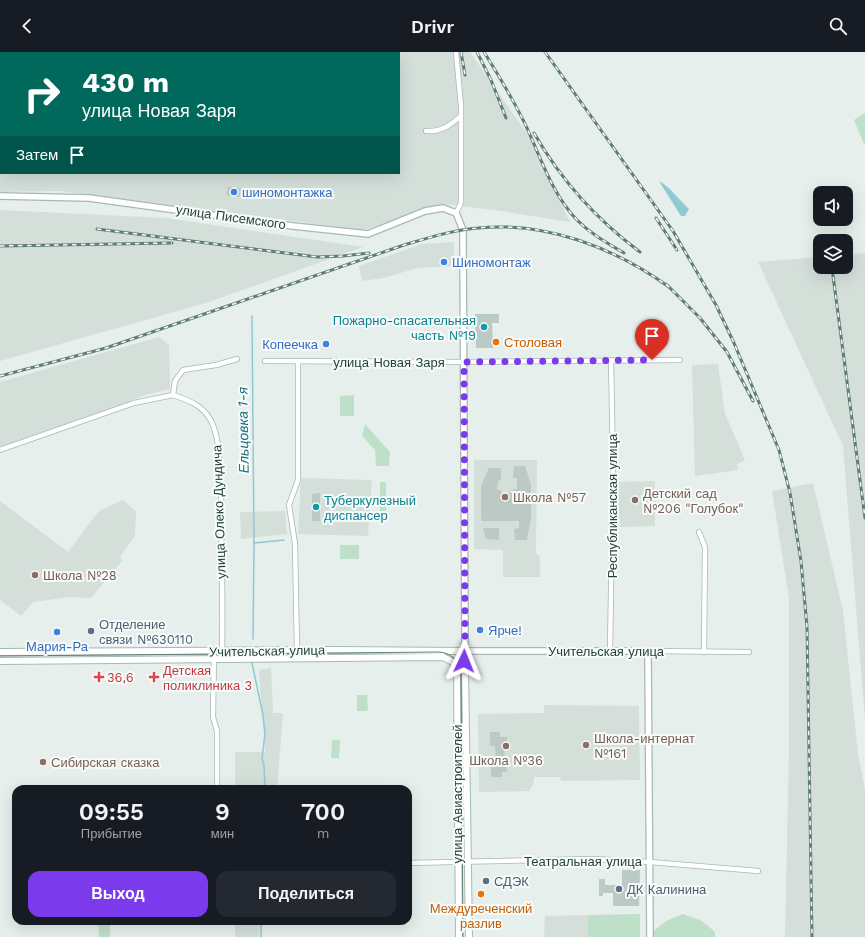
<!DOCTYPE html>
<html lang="ru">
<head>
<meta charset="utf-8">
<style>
  :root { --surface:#171b24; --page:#242831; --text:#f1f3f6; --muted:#9ea1a6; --accent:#7c3aed }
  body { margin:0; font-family:"Work Sans",sans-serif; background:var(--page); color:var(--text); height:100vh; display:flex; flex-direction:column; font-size:15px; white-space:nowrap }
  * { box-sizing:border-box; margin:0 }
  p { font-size:13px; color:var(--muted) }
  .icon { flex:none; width:22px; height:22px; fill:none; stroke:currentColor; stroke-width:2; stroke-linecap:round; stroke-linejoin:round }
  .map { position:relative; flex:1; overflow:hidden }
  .side { position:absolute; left:12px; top:733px; width:400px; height:140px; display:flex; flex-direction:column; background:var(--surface); border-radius:12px; box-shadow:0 4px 16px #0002 }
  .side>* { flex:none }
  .guide { position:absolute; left:0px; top:0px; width:400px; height:122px; box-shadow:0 4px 16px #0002; background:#00695c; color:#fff; overflow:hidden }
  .tools { position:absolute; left:813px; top:134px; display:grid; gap:8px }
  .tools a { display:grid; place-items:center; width:40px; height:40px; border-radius:8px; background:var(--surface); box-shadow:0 4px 16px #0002; font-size:20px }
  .pin { position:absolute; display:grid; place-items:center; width:34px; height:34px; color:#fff; margin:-41px -17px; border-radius:50% 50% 50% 0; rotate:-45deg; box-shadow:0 0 4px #0007 }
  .pin .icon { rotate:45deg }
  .me { position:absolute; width:44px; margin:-22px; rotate:2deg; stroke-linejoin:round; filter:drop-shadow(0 0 3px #0008) }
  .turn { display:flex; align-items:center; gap:14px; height:84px; padding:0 16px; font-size:18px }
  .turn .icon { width:52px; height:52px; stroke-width:2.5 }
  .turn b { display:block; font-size:28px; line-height:34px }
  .then { display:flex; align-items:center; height:38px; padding:0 16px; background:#0003; gap:8px; font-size:15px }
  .eta { display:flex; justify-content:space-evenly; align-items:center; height:68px; text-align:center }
  .eta b { font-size:24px; font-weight:600; line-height:28px }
  .cta { display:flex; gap:8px; margin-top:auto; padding:8px 16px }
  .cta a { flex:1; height:46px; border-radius:12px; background:var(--accent); color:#fff; font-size:16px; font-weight:600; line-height:46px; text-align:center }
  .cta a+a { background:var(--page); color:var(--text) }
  header { display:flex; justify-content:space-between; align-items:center; height:52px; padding:0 16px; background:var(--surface); font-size:18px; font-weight:600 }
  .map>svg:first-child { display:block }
</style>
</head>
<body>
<header><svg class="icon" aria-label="back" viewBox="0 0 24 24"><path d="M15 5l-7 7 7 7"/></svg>Drivr<svg class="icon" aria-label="search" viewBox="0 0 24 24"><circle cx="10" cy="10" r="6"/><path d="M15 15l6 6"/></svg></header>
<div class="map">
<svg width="865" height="885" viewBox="0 0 865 885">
  <rect width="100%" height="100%" fill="#e6efeb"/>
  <g fill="#d4dfda" fill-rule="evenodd">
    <path d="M0,0H470L532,89L570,170L494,158L442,152L364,178L60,139L0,140ZM1,1H399V121H1Z"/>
    <polygon points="0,158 166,166 363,195 206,251 0,309"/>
    <polygon points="454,190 454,214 417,216 384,226 362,229 359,214 422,192"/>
    <polygon points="865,201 865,668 843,394 758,210 820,205 820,215 846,215 846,203"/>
    <polygon points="159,285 169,293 170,337 142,344 76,372 0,395 0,330"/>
    <polygon points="718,312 725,362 745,408 737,412 738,418 695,424 692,313"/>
    <polygon points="474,408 537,408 536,501 540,505 540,525 503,525 503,498 474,497"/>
    <polygon points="301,426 372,428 368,484 298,482"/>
    <polygon points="654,429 655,430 655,474 620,475 620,466 616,466 616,430"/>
    <polygon points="813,431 843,559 858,702 865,737 865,885 785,885 789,697 789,546 772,439"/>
    <polygon points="123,448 136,460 135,483 120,505 123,508 91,546 70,545 33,550 21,564 0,548 0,449 68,500 99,459"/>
    <polygon points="285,459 287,482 241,487 240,460"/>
    <polygon points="271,616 273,661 283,661 277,737 235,737 235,700 265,700 259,618"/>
    <polygon points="544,653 639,654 640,728 561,729 560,725 534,725 534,731 529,739 479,740 478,662 544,661"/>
    <polygon points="588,863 588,885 544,885 545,864"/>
    <polygon points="235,869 260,869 259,885 235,885"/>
  </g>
  <g fill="#bfe0c8">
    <polygon points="865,61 865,92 864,92 854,68"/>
    <polygon points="354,343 354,364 340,364 340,344"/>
    <polygon points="365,372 390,400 389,414 376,414 375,398 362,384"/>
    <rect x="380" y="430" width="6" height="35"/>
    <rect x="340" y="493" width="19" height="14"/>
    <polygon points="357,643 367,643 368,659 357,659"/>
    <polygon points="332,688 340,688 339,706 331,706"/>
    <polygon points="640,862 640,885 588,885 588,863"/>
    <polygon points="683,862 702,869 715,880 715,885 654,885 654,879 666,869"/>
    <polygon points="98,869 108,869 110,871 110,885 99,885"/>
  </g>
  <path fill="#8ec9d4" d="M659,129C669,134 679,148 689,157L685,164H681Z"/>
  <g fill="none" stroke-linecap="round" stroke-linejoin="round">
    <g stroke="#8ec9d4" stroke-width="1.5">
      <polyline points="252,264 254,491"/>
      <polyline points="253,587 254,491 284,488"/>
      <polyline points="252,611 263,663 265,681 262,707 264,713 265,737"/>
      <polyline points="261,885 261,875 263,869"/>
    </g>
  </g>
  <g fill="#bbcac4">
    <polygon points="228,135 241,136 240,145 226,143"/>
    <polygon points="475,262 499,262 499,271 492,271 493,296 476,296"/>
    <polygon points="514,414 525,414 531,432 531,465 527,488 515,488 514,477 519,476 519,469 482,469 481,464 481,434 489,416 501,416 501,428 498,429 497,438 501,438 501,441 513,441 513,437 517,437 517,426 513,426"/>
    <polygon points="320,441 320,469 312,469 312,442"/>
    <polygon points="483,476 499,476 499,488 486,487"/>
    <polygon points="490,680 500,680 500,685 507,685 507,691 504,691 505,715 507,715 507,720 502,720 502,725 491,725 491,712 496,712 495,694 490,694"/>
    <polygon points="622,818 640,818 639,854 613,854 613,841 603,841 603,844 599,844 599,827 605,827 605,833 622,833"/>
  </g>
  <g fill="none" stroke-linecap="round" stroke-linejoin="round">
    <g stroke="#a8b8b2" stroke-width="6">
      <g id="minor">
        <path d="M426,79C441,80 449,74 461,64"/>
        <polyline points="456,161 461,151 461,54 456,0"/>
        <polyline points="265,309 463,310 680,308"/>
        <path d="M173,343C188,348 202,353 210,367C223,389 221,445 221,470C222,513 223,556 222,599"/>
        <polyline points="173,343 175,329 183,318 216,313 237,307"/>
        <polyline points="0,398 134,351 173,343"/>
        <polyline points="699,480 705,495 704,600"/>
        <polyline points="297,598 295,492 289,453 298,428 298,309"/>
        <polyline points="610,599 613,416 611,308"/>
        <polyline points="648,599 749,600"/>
        <polyline points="214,600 213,665 217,679 217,737"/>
        <polyline points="408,811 594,807 650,810 758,819"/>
      </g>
    </g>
    <g stroke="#a8b8b2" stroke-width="8">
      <polyline id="tertiary" points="0,144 89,146 293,174 368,182 425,159 443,156 456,161 463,178 463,187 465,590 463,599 648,599 650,885"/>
    </g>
    <g stroke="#a4bbb3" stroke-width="8">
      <g id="secondary">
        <polyline points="0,600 335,598 463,599"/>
        <polyline points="463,602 465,615 469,885"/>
        <polyline points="0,609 443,605 453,610 457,621"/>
        <polyline points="459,885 457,621 463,599"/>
      </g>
    </g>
    <use href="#minor" stroke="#fff" stroke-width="4.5"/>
    <use href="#tertiary" stroke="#fff" stroke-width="5.5"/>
    <use href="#secondary" stroke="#fff" stroke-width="6"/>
    <path stroke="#5f7d75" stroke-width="1" d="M0,604L439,600C451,601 459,608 461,620L463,885"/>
    <g stroke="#5f7d75" stroke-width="3">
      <g id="rail">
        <polyline points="461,0 465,23"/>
        <polyline points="477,0 491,28 506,66"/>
        <path d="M484,0C499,24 514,49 526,74C541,106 552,142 577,168C591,182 607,191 624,201"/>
        <polyline points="545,0 673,179 716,253 734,291 779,398 790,441 801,509 807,575 812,885"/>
        <path d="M534,81C561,128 597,168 640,200"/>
        <polyline points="656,166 677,198"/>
        <polyline points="97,177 317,205 343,204 369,201"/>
        <polyline points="0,194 172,191"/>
        <polyline points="832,216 865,466"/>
        <polyline points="666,232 700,266 727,300 753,349"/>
        <path d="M0,324L106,296L404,193C428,186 453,178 478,176C546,169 615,196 669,235"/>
      </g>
    </g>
    <use href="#rail" stroke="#f7fbf9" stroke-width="1.5" stroke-dasharray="4.5" stroke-linecap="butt"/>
  </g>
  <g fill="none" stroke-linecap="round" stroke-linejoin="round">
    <polyline stroke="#7c3aed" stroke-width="7" stroke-dasharray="0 12.6" points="464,609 463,599 465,590 464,310 652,308"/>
  </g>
  <g fill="#3f7fe0" stroke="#f7fbf9" stroke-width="1.5">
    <circle cx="234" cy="140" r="4"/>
    <circle cx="444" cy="210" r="4"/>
    <circle cx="326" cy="292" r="4"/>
    <circle cx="480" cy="578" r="4"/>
    <circle cx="57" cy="580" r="4"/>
  </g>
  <g fill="#0f9aa8" stroke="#f7fbf9" stroke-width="1.5">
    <circle cx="484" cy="275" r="4"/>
    <circle cx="316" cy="455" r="4"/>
  </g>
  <g fill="#e8710a" stroke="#f7fbf9" stroke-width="1.5">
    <circle cx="496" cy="290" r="4"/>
    <circle cx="481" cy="842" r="4"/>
  </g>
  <g fill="#8d6e63" stroke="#f7fbf9" stroke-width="1.5">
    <circle cx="505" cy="445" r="4"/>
    <circle cx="635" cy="448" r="4"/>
    <circle cx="35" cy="523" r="4"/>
    <circle cx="586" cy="693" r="4"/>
    <circle cx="506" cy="694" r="4"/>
    <circle cx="43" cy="710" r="4"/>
  </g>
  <g fill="#5c6f8a" stroke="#f7fbf9" stroke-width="1.5">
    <circle cx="91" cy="579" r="4"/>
    <circle cx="486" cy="829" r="4"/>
    <circle cx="619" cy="837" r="4"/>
  </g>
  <g fill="#e0444e" stroke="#f7fbf9" stroke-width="1.5">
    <path d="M97 619h4v4h4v4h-4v4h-4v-4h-4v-4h4z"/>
    <path d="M152 619h4v4h4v4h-4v4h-4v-4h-4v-4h4z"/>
  </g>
  <g text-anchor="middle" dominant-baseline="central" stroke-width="4" stroke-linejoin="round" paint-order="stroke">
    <g font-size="13" fill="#366cbe" stroke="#f7fbf9" text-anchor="start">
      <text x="242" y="140">шиномонтажка</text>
      <text x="452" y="210">Шиномонтаж</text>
      <text x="318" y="292" text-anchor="end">Копеечка</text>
      <text x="488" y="578">Ярче!</text>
      <text x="57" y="594" text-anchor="middle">Мария-Ра</text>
    </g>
    <g font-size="13" fill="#24423a" stroke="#f7fbf9">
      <text transform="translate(231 165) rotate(8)">улица Писемского</text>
      <text x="389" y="310">улица Новая Заря</text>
      <text transform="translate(612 454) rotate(-90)">Республиканская улица</text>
      <text transform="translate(219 460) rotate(-92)">улица Олеко Дундича</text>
      <text transform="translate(267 599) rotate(-1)">Учительская улица</text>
      <text x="606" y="599">Учительская улица</text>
      <text transform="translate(457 742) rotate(-90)">улица Авиастроителей</text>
      <text x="583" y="809">Театральная улица</text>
    </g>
    <g font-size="13" fill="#0d838f" stroke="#f7fbf9" text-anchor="end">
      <text x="476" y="268">Пожарно-спасательная<tspan x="476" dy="15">часть №19</tspan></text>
      <text x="324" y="448" text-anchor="start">Туберкулезный<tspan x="324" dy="15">диспансер</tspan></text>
    </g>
    <g font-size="13" fill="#c56008" stroke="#f7fbf9" text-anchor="start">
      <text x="504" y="290">Столовая</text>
      <text x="481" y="856" text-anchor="middle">Междуреченский<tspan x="481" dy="15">разлив</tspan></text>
    </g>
    <g font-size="13" fill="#785e54" stroke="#f7fbf9" text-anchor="start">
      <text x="643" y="441">Детский сад<tspan x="643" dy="15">№206 "Голубок"</tspan></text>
      <text x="513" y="445">Школа №57</text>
      <text x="43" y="523">Школа №28</text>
      <text x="594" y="686">Школа-интернат<tspan x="594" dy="15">№161</tspan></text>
      <text x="506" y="708" text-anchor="middle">Школа №36</text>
      <text x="51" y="710">Сибирская сказка</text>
    </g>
    <g font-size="13" fill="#4e5e75" stroke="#f7fbf9" text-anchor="start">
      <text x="99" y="572">Отделение<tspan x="99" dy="15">связи №630110</tspan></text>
      <text x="494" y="829">СДЭК</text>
      <text x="627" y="837">ДК Калинина</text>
    </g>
    <g font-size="13" fill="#be3a42" stroke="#f7fbf9" text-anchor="start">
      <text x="163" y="618">Детская<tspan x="163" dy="15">поликлиника 3</tspan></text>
      <text x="107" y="625">36,6</text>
    </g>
    <g font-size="14" font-style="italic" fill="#1c6f80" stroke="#f7fbf9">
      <text transform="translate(243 378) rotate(-91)">Ельцовка 1-я</text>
    </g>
  </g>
</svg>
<div class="tools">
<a><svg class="icon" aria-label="sound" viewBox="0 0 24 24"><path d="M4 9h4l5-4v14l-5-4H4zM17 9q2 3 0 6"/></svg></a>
<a><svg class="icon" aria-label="layers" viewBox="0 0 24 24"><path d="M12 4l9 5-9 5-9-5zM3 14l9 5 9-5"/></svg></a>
</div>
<div class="pin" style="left:652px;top:308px;background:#d93025"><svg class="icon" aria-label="arrive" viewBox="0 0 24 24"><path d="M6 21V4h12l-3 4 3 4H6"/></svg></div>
<svg class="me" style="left:464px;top:609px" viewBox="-20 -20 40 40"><path d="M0-17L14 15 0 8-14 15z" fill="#7c3aed" stroke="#fff" stroke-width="4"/></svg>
<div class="guide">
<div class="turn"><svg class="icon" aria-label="right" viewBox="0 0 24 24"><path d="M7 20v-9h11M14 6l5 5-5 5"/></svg><div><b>430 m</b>улица Новая Заря</div></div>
<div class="then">Затем<svg class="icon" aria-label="arrive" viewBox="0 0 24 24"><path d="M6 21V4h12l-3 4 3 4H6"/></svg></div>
</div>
<section class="side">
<div class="eta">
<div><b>09:55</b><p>Прибытие</p></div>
<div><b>9</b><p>мин</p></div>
<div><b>700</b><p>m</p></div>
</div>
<div class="cta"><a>Выход</a><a>Поделиться</a></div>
</section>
</div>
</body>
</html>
